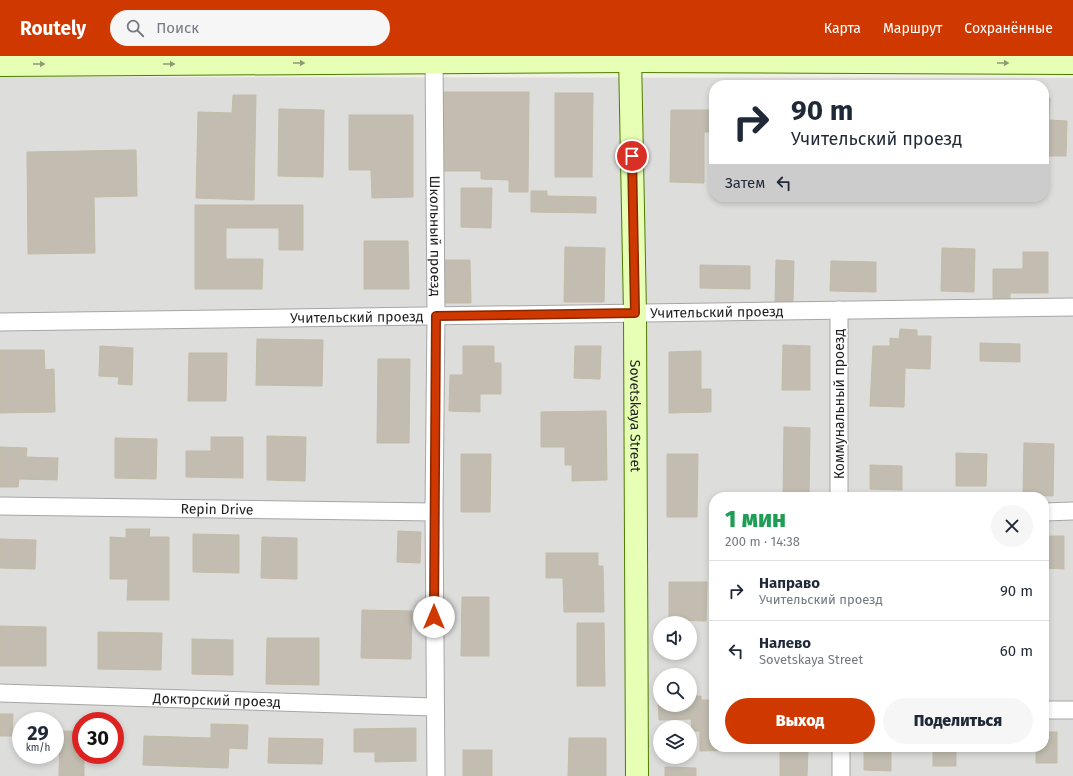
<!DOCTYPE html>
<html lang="ru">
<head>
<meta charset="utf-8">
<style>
  :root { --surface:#fff; --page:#f6f6f7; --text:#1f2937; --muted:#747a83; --line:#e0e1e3; --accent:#cf3900 }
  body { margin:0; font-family:"Fira Sans",sans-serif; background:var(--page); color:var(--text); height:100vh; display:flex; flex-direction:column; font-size:15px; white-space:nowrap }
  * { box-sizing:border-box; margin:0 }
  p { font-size:13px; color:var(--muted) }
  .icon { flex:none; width:22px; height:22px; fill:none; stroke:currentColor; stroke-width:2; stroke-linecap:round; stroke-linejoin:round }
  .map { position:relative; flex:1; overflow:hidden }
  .details { position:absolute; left:709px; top:436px; width:340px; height:260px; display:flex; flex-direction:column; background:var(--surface); border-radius:16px; box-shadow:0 2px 6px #0003 }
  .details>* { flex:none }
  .banner { position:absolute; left:709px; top:24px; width:340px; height:122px; border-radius:16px; box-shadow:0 2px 6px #0003; background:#fff; color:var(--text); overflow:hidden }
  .tools { position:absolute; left:653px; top:560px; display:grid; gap:8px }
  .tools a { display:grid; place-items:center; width:44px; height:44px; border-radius:50%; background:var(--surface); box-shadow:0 2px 6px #0003; font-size:20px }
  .speed { position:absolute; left:12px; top:656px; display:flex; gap:8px; font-size:20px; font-weight:700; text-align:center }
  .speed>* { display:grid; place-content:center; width:52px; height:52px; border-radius:50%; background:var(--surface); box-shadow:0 2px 6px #0003; line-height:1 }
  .speed small { font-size:10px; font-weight:400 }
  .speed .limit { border:6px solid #d22; background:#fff; color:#111 }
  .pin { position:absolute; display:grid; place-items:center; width:34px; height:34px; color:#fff; margin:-17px; border:2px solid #fff; border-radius:50%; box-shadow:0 1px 4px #0007 }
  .me { position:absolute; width:44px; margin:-22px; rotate:0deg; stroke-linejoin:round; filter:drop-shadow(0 0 3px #0008) }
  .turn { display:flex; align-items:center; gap:14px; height:84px; padding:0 16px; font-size:18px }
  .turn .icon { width:52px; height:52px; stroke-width:2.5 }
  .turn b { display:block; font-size:28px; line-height:34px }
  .then { display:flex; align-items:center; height:38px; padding:0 16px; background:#0003; gap:8px; font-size:15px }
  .round { display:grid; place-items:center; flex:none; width:42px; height:42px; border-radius:21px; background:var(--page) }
  .summary { display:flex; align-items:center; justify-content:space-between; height:68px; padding:0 16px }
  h1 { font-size:24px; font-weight:800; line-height:30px; color:#1e9e55 }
  .action { display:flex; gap:8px; margin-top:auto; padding:8px 16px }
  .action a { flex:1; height:46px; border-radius:24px; background:var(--accent); color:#fff; font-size:16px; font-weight:800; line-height:46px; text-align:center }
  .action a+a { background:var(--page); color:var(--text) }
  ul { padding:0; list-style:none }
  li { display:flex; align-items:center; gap:12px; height:60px; padding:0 16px; border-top:1px solid var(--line) }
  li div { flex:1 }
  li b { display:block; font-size:15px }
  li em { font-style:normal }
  header { display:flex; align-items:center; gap:24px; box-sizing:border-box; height:56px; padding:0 20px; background:var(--accent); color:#fff }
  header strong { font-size:19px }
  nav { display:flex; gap:22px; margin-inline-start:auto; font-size:14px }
  .search { width:280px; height:36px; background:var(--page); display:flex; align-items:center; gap:10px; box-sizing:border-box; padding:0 14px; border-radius:22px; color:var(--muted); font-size:15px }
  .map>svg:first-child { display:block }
</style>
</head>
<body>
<header>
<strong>Routely</strong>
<div class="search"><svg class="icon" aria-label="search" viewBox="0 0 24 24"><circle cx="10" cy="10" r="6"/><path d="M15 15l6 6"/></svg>Поиск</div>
<nav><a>Карта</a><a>Маршрут</a><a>Сохранённые</a></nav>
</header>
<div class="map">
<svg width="1073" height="720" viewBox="0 0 1073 720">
  <rect width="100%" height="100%" fill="#f1f0e5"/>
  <path fill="#dddddc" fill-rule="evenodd" d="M0,21L1073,22V720H0ZM714,29H1044V141H714ZM714,441H1044V691H714ZM660,567H690V597H660ZM660,619H690V649H660ZM21,665H55V699H21ZM81,665H115V699H81ZM660,671H690V701H660Z"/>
  <g fill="#c2bdb0" stroke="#c4bba6">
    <polygon points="441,36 529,36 528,136 509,136 509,124 481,123 481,115 441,115"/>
    <polygon points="555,37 593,37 592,121 555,121"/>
    <polygon points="233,39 256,39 254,144 196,142 198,56 232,57"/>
    <polygon points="1044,42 1050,42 1049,64 1067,65 1066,100 1044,100"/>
    <polygon points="279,53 324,54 323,121 278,120"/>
    <polygon points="671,54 714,54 714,76 704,76 704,127 670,126"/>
    <polygon points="349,59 413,59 413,141 372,142 371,114 349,114"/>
    <polygon points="136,94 137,140 94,141 95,197 28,198 27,96"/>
    <polygon points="461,132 492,132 491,172 461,171"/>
    <polygon points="531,135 547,135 547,140 596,141 596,157 531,156"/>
    <polygon points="195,149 303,149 303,194 279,194 279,172 226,172 226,203 263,203 262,233 195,233"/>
    <polygon points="364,185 408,185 409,233 364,233"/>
    <polygon points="565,191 605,192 604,246 564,246"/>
    <polygon points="942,192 975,193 974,236 941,235"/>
    <polygon points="1023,196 1048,196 1048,237 1010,237 1010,250 993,249 993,213 1023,213"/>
    <polygon points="436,204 470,204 471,247 437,247"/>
    <polygon points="776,204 794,205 793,247 775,247"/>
    <polygon points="831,205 876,206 876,236 830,235"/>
    <polygon points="700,209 750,210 750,233 700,232"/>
    <polygon points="900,273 917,274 917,280 931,280 930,313 905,312 904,351 870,350 873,290 890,290 890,282 899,283"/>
    <polygon points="257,283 323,284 322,330 256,329"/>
    <polygon points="980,287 1020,288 1020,306 980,305"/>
    <polygon points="783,289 810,290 810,334 782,334"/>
    <polygon points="100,290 133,292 132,329 118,328 119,321 99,320"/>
    <polygon points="463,290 494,290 494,307 501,307 501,338 480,338 480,356 449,355 450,319 463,319"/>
    <polygon points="575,290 601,290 600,323 574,322"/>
    <polygon points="0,294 44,294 45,314 54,313 55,356 0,357"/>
    <polygon points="701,295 701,333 711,333 711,356 669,357 669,296"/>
    <polygon points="189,297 227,297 226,345 188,345"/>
    <polygon points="378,303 410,303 409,387 377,387"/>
    <polygon points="606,355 607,424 572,425 572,409 565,409 565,391 541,391 541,356"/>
    <polygon points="784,371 810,372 809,441 783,441"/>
    <polygon points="267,380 306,381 305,425 267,424"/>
    <polygon points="211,381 243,381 243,422 186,421 186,395 211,395"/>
    <polygon points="115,382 157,383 156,423 115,422"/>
    <polygon points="1024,387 1054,388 1053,440 1023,439"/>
    <polygon points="0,391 27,392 26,401 58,402 57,424 19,423 18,431 0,431"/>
    <polygon points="956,397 987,398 986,430 956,430"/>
    <polygon points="461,398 491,398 490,456 461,456"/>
    <polygon points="667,398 698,398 697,461 667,461"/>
    <polygon points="870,409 902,410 902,434 870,433"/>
    <polygon points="126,473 150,473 149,481 169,481 169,544 127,544 128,523 110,523 110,481 126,482"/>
    <polygon points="398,475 421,476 420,507 397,506"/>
    <polygon points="193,478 239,479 239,517 193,516"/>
    <polygon points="1044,480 1064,480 1064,513 1044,512"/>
    <polygon points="262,481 297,482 297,523 261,522"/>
    <polygon points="0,483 36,484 35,513 0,512"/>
    <polygon points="546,497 598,497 598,510 603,510 604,556 564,556 563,522 546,522"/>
    <polygon points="669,526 707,526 706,565 669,564"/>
    <polygon points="462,541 489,541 489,600 461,600"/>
    <polygon points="362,554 412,555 411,603 361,602"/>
    <polygon points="577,567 604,567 605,630 577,630"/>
    <polygon points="0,570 46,571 46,610 0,610"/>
    <polygon points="98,576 162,577 161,614 98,613"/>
    <polygon points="267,582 319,582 319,629 266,628"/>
    <polygon points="192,583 233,584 233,619 192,618"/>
    <polygon points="690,640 701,640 701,644 714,644 714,691 740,691 740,694 700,695 700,675 692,675 691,663 659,664 658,641 660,641 660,649 690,649"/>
    <polygon points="0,658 13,658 12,680 0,680"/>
    <polygon points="211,668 248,669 247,693 229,692 228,712 143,709 144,680 211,682"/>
    <polygon points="416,672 416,705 375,706 375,696 354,696 354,673"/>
    <polygon points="60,675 81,675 81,699 84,699 84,720 59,720"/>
    <polygon points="1044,676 1057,676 1057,707 1036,707 1036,691 1044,691"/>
    <polygon points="269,682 323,683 322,708 268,707"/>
    <polygon points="569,682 606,682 606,720 568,720"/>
    <polygon points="864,691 891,691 891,715 864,714"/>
    <rect x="933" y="691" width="23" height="19"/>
    <rect x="463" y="694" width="29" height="26"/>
    <polygon points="780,695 808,695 807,720 780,720"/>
    <polygon points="665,711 696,712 696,720 665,720"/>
  </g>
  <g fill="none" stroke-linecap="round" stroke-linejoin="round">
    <g stroke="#a6a6a6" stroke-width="19">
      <g id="street">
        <path id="s1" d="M434,0L436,260L434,456L436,720"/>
        <path id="s2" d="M0,266L1073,251"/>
        <polyline points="839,441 839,254"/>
        <path id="s3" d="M0,450L434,456"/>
        <polyline points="1044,456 1073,455"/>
        <path id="s4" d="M0,637L434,651"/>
        <polyline points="1044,654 1073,654"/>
        <polyline points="841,691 841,720"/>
      </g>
    </g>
    <g stroke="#4d7d00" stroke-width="24">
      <g id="secondary">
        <path id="s5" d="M630,0L635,257L637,720"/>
        <polyline points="0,9 630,5 1073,7"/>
      </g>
    </g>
    <use href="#street" stroke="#fff" stroke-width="17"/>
    <use href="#secondary" stroke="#e7ffb5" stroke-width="22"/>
  </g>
  <defs><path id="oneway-solid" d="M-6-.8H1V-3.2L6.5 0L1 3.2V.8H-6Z"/></defs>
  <g fill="#8d9a72">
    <use href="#oneway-solid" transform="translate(299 7)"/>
    <use href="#oneway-solid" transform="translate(1003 7)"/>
    <use href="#oneway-solid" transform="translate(39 8)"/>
    <use href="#oneway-solid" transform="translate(169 8)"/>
  </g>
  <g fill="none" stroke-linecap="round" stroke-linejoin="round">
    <g stroke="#872500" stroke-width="10">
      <polyline id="route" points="434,561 436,260 635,257 632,100"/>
    </g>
    <use href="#route" stroke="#cf3900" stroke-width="7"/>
  </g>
  <g text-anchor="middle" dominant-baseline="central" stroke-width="3" stroke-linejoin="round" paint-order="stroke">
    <g font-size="14" fill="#1f1f1f" stroke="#fff">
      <text stroke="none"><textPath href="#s1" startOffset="180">Школьный проезд</textPath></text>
      <text stroke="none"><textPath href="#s2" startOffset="717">Учительский проезд</textPath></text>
      <text stroke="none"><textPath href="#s2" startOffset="357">Учительский проезд</textPath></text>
      <text transform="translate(839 348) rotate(-90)">Коммунальный проезд</text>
      <text stroke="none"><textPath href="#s5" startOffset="360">Sovetskaya Street</textPath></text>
      <text stroke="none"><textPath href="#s3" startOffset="217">Repin Drive</textPath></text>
      <text stroke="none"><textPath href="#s4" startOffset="217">Докторский проезд</textPath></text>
    </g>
  </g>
</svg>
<div class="tools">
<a><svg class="icon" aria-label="sound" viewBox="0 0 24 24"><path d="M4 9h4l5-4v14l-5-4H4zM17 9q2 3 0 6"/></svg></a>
<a><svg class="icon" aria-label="search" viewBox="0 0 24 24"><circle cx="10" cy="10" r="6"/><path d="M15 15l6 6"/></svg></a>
<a><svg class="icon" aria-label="layers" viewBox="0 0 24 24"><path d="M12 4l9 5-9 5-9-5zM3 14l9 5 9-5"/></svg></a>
</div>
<div class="speed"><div>29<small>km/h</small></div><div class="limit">30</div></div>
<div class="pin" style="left:632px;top:100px;background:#d93025"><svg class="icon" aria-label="arrive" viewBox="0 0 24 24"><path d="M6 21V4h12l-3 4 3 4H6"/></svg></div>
<svg class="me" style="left:434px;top:561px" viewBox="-20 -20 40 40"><circle r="19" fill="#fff"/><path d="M0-13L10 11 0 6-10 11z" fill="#cf3900"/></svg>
<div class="banner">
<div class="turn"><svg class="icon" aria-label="right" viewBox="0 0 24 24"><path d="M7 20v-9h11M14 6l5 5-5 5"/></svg><div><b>90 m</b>Учительский проезд</div></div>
<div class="then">Затем<svg class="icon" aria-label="left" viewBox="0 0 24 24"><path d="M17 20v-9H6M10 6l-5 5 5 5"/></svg></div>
</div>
<section class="details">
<div class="summary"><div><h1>1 мин</h1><p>200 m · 14:38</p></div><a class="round"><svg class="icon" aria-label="close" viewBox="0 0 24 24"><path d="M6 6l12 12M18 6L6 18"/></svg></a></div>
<ul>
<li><svg class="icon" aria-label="right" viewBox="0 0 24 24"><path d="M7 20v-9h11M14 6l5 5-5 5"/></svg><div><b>Направо</b><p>Учительский проезд</p></div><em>90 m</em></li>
<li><svg class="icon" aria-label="left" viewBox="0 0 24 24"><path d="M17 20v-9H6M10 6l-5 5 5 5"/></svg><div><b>Налево</b><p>Sovetskaya Street</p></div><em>60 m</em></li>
</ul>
<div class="action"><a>Выход</a><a>Поделиться</a></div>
</section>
</div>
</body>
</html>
